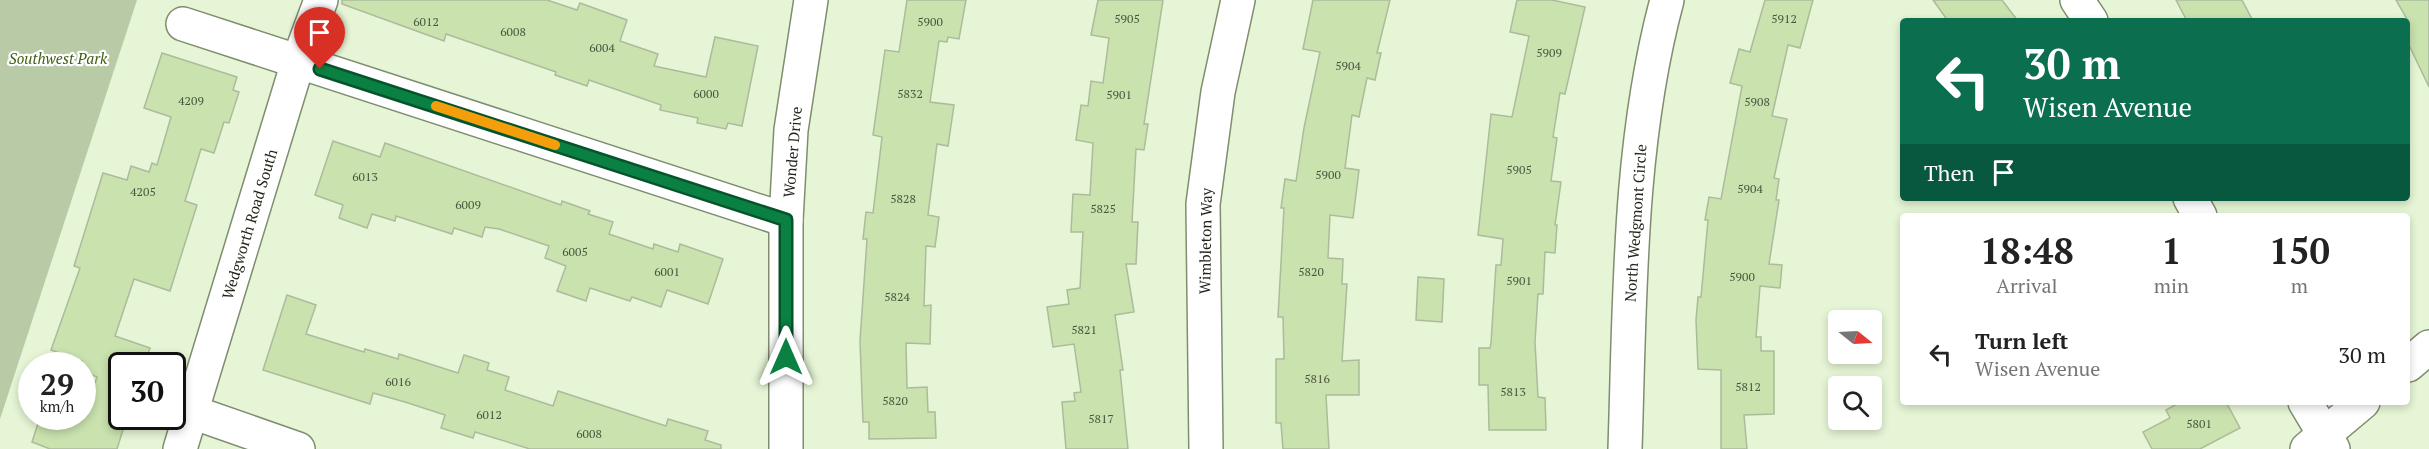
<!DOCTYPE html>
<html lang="en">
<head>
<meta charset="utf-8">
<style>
  :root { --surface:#fff; --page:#f6f6f6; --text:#222; --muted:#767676 }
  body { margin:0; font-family:"PT Serif",serif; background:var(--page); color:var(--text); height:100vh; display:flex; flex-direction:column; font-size:22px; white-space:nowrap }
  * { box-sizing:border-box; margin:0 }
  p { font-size:20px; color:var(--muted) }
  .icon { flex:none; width:33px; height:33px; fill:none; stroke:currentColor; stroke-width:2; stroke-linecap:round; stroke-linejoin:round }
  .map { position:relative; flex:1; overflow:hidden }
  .side { position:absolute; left:1900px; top:213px; width:510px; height:192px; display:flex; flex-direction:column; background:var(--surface); border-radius:6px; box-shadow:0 3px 9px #0003 }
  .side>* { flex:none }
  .guide { position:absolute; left:1900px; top:18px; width:510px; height:183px; border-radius:6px; box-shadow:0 3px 9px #0003; background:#0b6e4f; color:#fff; overflow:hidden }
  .needle { width:39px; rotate:108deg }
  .fabs { position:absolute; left:1828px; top:310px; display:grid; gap:12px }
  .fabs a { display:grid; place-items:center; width:54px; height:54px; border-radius:6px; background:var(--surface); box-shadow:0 3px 9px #0003; font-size:30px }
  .speed { position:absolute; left:18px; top:352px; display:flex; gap:12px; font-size:30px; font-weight:700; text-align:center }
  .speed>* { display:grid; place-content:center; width:78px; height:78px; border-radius:50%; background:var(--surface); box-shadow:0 3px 9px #0003; line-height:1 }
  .speed small { font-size:15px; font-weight:400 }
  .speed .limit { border:3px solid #111; border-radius:9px; background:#fff; color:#111 }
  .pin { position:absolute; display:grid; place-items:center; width:51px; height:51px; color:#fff; margin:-62px -26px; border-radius:50% 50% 50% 0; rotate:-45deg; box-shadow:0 0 6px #0007 }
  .pin .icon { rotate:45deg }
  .me { position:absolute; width:66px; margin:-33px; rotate:0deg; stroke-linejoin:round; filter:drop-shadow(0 0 4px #0008) }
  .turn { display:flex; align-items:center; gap:21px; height:126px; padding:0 24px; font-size:27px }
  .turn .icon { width:78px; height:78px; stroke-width:2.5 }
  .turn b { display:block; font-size:42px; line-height:51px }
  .then { display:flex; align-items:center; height:57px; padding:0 24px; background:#0003; gap:12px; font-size:22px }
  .eta { display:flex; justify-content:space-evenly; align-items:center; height:102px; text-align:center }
  .eta b { font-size:36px; font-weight:800; line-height:42px }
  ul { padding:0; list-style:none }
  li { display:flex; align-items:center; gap:18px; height:78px; padding:0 24px }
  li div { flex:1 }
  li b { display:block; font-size:22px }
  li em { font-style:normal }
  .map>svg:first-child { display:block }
</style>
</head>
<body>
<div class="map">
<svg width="2429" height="449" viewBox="0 0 2429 449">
  <rect width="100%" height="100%" fill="#e6f5d5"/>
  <polygon fill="#b9caa7" points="0,0 137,0 0,419"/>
  <g fill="#c9e2ae" stroke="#acbb9c" stroke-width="1.5">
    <polygon points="342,0 547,0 577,10 580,3 627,20 620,41 658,54 654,66 706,77 715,37 758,46 742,126 728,123 726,129 697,123 698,118 660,110 661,105 589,80 587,86 555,75 556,72 446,34 444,41 342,4"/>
    <polygon points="907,0 966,0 959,39 948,37 947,42 939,41 930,102 954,105 948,146 937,144 928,215 939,217 935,247 926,246 924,306 931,305 930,344 906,343 907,388 927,387 928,412 935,412 936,438 869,439 869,422 863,422 860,341 867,239 863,239 866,212 873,213 882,137 873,135 885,50 899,52"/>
    <polygon points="1098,0 1163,0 1144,124 1148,124 1144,150 1136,149 1132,222 1138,222 1136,264 1126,264 1134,312 1115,315 1123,370 1120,370 1128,449 1066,449 1062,402 1075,401 1074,393 1081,392 1074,344 1053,347 1047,307 1069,304 1067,290 1080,288 1083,232 1071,232 1073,194 1090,195 1093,143 1076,140 1081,105 1088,106 1091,81 1103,83 1109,38 1091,35"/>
    <polygon points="1313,0 1390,0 1377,53 1381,53 1375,80 1367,78 1359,117 1352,115 1345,168 1359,170 1353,218 1330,215 1328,258 1343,259 1342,284 1347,284 1342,361 1359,360 1359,395 1326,395 1329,449 1283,449 1281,423 1276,423 1276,359 1284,359 1283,317 1278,317 1284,208 1281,208 1285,179 1296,181 1304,128 1320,52 1303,49"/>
    <polygon points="1517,0 1552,0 1585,7 1565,94 1560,93 1553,137 1557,138 1551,181 1561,182 1555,225 1557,225 1555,253 1545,252 1543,294 1538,294 1535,342 1538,397 1545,398 1546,430 1489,430 1488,385 1479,385 1479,348 1490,348 1491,343 1496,265 1501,265 1503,239 1478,235 1491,114 1512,117 1529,36 1510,32"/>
    <polygon points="1765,0 1813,0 1800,48 1788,45 1772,116 1787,119 1774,178 1779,179 1776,200 1779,200 1769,264 1782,265 1780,288 1760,286 1756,337 1761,337 1761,351 1774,351 1774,414 1744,415 1747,449 1721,449 1721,370 1698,369 1696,320 1698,297 1701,297 1708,220 1705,220 1709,197 1721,199 1742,86 1730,83 1739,49 1750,52"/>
    <polygon points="1933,0 2002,0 2018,21 1948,21"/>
    <polygon points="2176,0 2242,0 2253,21 2187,21"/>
    <polygon points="2396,0 2429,0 2429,87 2408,43 2408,21"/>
    <polygon points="162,53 237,77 233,90 239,92 229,123 224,122 214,153 201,149 185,201 197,205 170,291 134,279 115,336 150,348 144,366 122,366 122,417 127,417 117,449 50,449 32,442 40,417 84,417 97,377 82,371 82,361 51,350 80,268 74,266 103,173 127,180 131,166 149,172 152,163 157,165 171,117 144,108"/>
    <polygon points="333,141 380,157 385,143 561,205 562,201 590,211 588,214 613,222 609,234 653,249 654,244 678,252 680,244 723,259 708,304 667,290 661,307 632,297 630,301 590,288 586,301 557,291 566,266 545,258 549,246 499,229 485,227 482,237 454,228 452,234 396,216 395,221 372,214 367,228 339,218 343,205 315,195"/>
    <polygon points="1418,277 1444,279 1442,322 1416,320"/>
    <polygon points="287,295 316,305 306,334 364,352 365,349 398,359 399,354 458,373 464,355 489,363 487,370 509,377 505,390 553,406 558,391 666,426 668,419 708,431 705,440 721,445 721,449 530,449 475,432 473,438 441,428 445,415 405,402 373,393 370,404 263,370"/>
    <polygon points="2180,402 2226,402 2240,428 2200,449 2152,449 2143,432 2170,418 2166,410"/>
  </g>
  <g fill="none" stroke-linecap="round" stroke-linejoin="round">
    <g stroke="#7f8d70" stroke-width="36">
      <g id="minor">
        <polyline points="2077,0 2091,21"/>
        <polyline points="183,24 786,220"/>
        <polyline points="2190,198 2200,216"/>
        <polyline points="2408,365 2429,347"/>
        <polyline points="2305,402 2333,449"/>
        <polyline points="192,412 298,449"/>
        <polyline points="180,449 298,62 321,0"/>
        <polyline points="786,449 786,220 791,130 811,0"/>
        <polyline points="1206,449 1203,204 1218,92 1238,0"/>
        <path d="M1625,449C1630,300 1628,145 1667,0"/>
        <polyline points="2307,449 2363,402"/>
      </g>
    </g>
    <use href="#minor" stroke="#fff" stroke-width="33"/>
  </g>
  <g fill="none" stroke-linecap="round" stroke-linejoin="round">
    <g stroke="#07532c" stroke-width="15">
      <polyline id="route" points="320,69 786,220 786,357"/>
    </g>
    <use href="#route" stroke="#0b8043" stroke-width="10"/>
    <polyline stroke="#f59e0b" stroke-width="10" points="436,106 555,145"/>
  </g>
  <g text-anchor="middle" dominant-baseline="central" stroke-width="4.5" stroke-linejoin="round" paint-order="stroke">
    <g font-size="12" fill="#49543e">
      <text x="1127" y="18">5905</text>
      <text x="1784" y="18">5912</text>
      <text x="426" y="21">6012</text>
      <text x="930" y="21">5900</text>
      <text x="513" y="31">6008</text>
      <text x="602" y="47">6004</text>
      <text x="1549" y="52">5909</text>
      <text x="1348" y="65">5904</text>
      <text x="706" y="93">6000</text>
      <text x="910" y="93">5832</text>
      <text x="1119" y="94">5901</text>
      <text x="191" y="100">4209</text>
      <text x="1757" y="101">5908</text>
      <text x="1519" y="169">5905</text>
      <text x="1328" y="174">5900</text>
      <text x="365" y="176">6013</text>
      <text x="1750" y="188">5904</text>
      <text x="143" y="191">4205</text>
      <text x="903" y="198">5828</text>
      <text x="468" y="204">6009</text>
      <text x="1103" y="208">5825</text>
      <text x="575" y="251">6005</text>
      <text x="667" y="271">6001</text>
      <text x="1311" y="271">5820</text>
      <text x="1742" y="276">5900</text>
      <text x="1519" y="280">5901</text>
      <text x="897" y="296">5824</text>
      <text x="1084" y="329">5821</text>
      <text x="1317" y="378">5816</text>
      <text x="398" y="381">6016</text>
      <text x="1748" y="386">5812</text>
      <text x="1513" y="391">5813</text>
      <text x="895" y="400">5820</text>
      <text x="489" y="414">6012</text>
      <text x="1101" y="418">5817</text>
      <text x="2199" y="423">5801</text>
      <text x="589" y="433">6008</text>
    </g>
    <g font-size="15" font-style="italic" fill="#425e15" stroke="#fff">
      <text x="58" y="58">Southwest Park</text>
    </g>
    <g font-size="15" fill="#1e2418" stroke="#fff">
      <text transform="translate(792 152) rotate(-85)">Wonder Drive</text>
      <text transform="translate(1635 223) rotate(-86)">North Wedgmont Circle</text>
      <text transform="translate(249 224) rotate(-73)">Wedgworth Road South</text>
      <text transform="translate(1205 241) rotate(-89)">Wimbleton Way</text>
    </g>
  </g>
</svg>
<div class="fabs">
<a><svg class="needle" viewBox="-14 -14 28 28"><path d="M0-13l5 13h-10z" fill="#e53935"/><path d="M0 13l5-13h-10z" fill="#767676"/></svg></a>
<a><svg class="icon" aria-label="search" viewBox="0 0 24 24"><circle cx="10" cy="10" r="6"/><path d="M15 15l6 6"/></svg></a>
</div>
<div class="speed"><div>29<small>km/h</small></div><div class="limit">30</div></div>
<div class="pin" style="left:320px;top:69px;background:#d93025"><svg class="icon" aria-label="arrive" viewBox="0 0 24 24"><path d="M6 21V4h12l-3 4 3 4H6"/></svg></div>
<svg class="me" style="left:786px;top:357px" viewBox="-20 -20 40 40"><path d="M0-17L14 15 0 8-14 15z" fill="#0b8043" stroke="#fff" stroke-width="4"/></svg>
<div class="guide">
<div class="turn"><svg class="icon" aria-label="left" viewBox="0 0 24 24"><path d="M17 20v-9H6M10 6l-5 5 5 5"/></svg><div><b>30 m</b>Wisen Avenue</div></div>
<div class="then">Then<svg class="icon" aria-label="arrive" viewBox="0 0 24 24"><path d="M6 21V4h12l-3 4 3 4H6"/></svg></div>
</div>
<section class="side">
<div class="eta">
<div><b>18:48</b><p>Arrival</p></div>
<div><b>1</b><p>min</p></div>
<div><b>150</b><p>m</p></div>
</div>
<ul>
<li><svg class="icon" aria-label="left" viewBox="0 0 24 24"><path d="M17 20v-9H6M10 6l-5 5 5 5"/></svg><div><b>Turn left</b><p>Wisen Avenue</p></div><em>30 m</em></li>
</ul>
</section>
</div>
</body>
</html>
